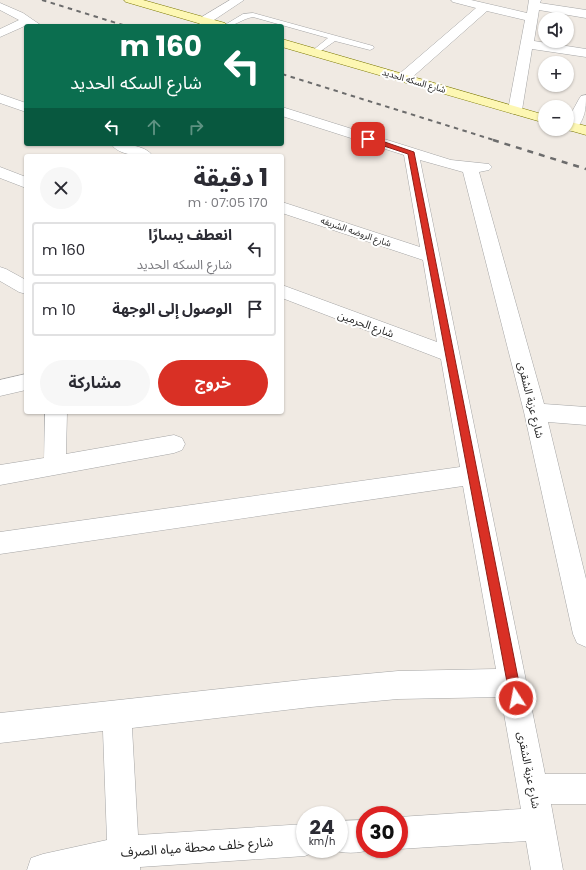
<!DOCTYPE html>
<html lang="ar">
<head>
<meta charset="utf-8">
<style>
  :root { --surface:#fff; --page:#f7f7f7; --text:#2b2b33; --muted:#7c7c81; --line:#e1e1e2; --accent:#d93025 }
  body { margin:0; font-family:Poppins,"Noto Sans Arabic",sans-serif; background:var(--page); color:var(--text); direction:rtl; height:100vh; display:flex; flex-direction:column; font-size:15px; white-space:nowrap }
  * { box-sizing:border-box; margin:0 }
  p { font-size:13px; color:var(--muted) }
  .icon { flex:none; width:22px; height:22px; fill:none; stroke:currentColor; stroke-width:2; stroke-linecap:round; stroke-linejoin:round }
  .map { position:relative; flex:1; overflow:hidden; direction:ltr }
  .details { position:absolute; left:24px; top:154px; width:260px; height:260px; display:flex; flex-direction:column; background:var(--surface); border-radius:4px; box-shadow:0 1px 3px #0004; direction:rtl }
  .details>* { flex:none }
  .top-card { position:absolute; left:24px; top:24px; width:260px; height:122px; border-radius:4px; box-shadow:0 1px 3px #0004; direction:rtl; background:#0b6e4f; color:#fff; overflow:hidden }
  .tools { position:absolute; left:538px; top:12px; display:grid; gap:8px }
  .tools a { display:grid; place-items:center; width:36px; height:36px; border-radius:50%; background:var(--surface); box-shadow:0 1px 3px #0004; font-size:20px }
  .speed { position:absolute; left:296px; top:806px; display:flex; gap:8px; font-size:20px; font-weight:700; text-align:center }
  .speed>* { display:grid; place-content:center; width:52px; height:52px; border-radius:50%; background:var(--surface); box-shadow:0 1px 3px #0004; line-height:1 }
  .speed small { font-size:10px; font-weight:400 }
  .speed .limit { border:6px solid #d22; background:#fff; color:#111 }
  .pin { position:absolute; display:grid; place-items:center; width:34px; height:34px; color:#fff; margin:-17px; border-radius:8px; box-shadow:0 2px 6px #0006 }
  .me { position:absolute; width:44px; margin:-22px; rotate:349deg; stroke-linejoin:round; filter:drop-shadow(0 0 3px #0008) }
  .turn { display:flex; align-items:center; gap:14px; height:84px; padding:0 16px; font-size:18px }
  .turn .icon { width:52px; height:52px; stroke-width:2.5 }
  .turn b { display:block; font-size:28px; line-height:34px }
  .lanes { display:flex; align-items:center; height:38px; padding:0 16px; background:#0003; justify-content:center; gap:20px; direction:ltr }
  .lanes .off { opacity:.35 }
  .round { display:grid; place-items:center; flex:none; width:42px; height:42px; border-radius:21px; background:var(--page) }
  .headline { display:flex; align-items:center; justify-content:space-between; height:68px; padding:0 16px }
  h1 { font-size:24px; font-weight:700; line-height:30px }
  .cta { display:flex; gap:8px; margin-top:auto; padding:8px 16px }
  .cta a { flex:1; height:46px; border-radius:24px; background:var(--accent); color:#fff; font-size:16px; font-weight:700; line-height:46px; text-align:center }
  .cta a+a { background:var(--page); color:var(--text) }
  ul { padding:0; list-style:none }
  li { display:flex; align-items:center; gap:12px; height:54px; margin:0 8px 6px; padding:0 8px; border:2px solid var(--line); border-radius:4px }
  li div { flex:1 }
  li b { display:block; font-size:15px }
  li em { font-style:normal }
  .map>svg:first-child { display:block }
</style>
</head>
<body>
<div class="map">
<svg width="586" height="870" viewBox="0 0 586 870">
  <rect width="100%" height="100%" fill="#f0eae3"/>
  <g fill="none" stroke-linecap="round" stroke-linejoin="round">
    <g stroke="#a5a5a5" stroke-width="1">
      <path id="lane" d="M253,13L373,46L374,48L370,50L335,41L315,55L311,53L312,51L328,38L253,17C241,19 237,26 223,26L243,14Z"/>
    </g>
    <g stroke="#a5a5a5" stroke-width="1">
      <g id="street">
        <polygon points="230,0 244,0 208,24 200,24 198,21 200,18"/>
        <polygon points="451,0 471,0 527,13 529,0 541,0 540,3 586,10 586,18 539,10 534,41 586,49 586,57 532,49 522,110 520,113 515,114 510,113 508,110 525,20 487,11 408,81 398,81 396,78 398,75 476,8 453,2"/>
        <polygon points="0,3 23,13 42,26 27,25 0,37 0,29 19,20 0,10"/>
        <polygon points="0,94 26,103 26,112 0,103"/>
        <path d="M586,95C586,111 585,117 576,130L571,131L566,130L567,121L579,99L581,96Z"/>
        <polygon points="282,107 451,160 489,164 492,167 489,170 479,172 544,404 586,407 586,425 548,422 586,579 586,647 577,643 573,634 524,412 463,172 420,160 545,774 586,774 586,804 551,804 563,870 531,870 526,841 399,849 399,817 521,809 501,697 398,699 311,707 132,728 138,835 305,824 305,849 317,849 316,851 305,856 140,867 140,870 27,870 31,858 43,854 107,840 103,731 0,743 0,713 311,679 398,671 496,669 463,486 0,554 0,532 460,467 441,359 282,298 282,285 437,342 423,260 282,213 282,202 420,247 404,155 282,116"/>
        <path d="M111,144C123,144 144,144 153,156C140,156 119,156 111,144Z"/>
        <polygon points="0,167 26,177 26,188 0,178"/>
        <polygon points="0,267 6,269 26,280 26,294 19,292 0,281"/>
        <polygon points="26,374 26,390 0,396 0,380"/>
        <polygon points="45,412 67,412 66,454 174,435 182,438 185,444 182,450 174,453 0,485 0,465 44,458"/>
        <path d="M365,820V849H372C359,854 342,854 330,849H339V821Z"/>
      </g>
    </g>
    <g stroke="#797600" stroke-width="1">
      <g id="secondary">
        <polygon points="124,0 143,0 225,23 227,26 208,26 126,2"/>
        <polygon points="282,39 545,115 545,123 282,47"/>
        <polygon points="567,121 586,126 586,135 565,129 567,129"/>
      </g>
    </g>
    <use href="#lane" fill="#fff" fill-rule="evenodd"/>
    <use href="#street" fill="#fff" fill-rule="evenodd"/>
    <use href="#secondary" fill="#fdf7b3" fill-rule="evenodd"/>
    <g stroke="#6c6c6c" stroke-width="2" stroke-dasharray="4.5 4.5" stroke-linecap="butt">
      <polyline points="42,0 126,26"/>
      <polyline points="282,74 497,141"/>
    </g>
    <polyline stroke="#6c6c6c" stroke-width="2.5" stroke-dasharray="6 6" stroke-linecap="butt" points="493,140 586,169"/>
  </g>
  <polygon fill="#d93025" stroke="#8d1f18" points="366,137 370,137 414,152 522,698 520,702 516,704 512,702 510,698 408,154 366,140"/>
  <g text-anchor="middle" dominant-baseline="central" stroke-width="4" stroke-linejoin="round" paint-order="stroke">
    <g font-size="9" fill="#1e1e1e" stroke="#fff">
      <text transform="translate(414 81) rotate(16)">شارع السكه الحديد</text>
      <text transform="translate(356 232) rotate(19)">شارع الروضه الشريفه</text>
    </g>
    <g font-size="11" fill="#1e1e1e" stroke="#fff">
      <text transform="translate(366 324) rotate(20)">شارع الحرمين</text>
      <text transform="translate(531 400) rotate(76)">شارع عزبة الشقرى</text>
      <text transform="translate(529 770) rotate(79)">شارع عزبة الشقرى</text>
    </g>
    <g font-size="13" fill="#1e1e1e" stroke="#fff">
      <text transform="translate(197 847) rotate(-4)">شارع خلف محطة مياه الصرف</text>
    </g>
  </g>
</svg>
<div class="tools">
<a><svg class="icon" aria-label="sound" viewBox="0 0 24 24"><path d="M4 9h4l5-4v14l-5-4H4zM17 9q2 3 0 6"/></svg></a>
<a>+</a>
<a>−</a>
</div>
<div class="speed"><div>24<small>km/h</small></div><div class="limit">30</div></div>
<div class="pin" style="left:368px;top:139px;background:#d93025"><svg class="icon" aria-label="arrive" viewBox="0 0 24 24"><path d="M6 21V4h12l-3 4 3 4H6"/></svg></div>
<svg class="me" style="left:516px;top:698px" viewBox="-20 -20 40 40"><circle r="17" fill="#d93025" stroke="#fff" stroke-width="3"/><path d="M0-11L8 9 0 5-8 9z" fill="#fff"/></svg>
<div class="top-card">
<div class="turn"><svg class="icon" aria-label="left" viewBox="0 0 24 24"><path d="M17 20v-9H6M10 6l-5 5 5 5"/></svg><div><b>160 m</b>شارع السكه الحديد</div></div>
<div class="lanes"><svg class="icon" aria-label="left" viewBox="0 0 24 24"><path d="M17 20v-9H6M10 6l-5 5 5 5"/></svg><svg class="icon off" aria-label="ahead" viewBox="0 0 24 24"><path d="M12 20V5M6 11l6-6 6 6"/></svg><svg class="icon off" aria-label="right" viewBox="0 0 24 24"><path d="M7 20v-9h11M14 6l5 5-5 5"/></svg></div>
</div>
<section class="details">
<div class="headline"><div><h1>1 دقيقة</h1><p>170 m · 07:05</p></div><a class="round"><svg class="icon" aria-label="close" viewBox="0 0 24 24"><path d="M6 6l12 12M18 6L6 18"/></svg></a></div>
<ul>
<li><svg class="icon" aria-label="left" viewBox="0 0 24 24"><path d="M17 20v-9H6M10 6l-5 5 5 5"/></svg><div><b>انعطف يسارًا</b><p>شارع السكه الحديد</p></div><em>160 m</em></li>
<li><svg class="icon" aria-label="arrive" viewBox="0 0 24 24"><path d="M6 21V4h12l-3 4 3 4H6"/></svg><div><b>الوصول إلى الوجهة</b></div><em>10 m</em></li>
</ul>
<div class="cta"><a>خروج</a><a>مشاركة</a></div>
</section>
</div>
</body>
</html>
